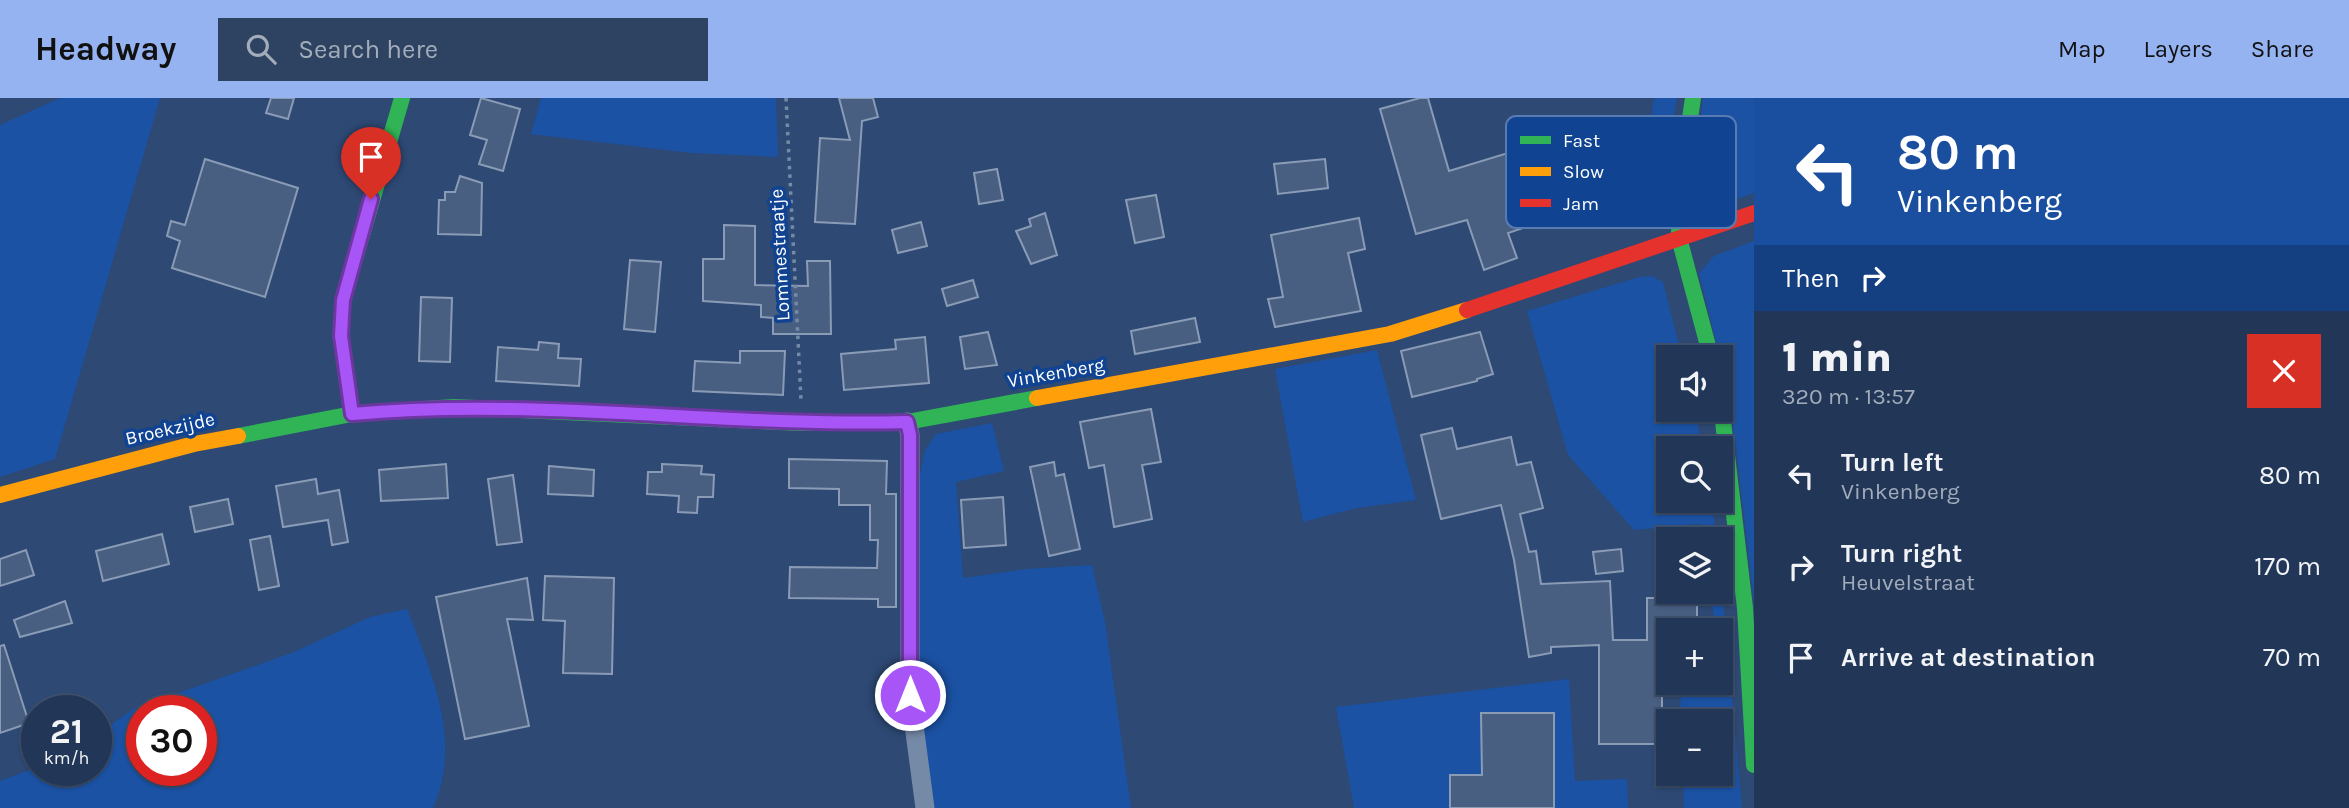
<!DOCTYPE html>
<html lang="en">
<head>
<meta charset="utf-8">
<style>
  :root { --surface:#223757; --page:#2e4261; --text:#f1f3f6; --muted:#a2acba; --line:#3f516d; --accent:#95b2f1 }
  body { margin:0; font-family:Karla,sans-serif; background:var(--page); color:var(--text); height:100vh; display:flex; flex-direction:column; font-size:26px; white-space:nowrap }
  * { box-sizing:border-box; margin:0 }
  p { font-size:23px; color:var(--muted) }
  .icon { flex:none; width:38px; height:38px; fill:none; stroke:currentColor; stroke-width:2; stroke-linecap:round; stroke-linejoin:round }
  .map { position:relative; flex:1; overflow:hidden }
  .sheet { display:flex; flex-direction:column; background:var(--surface); width:595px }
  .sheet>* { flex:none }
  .top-card { background:#1a4fa0; color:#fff; overflow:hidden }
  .buttons { position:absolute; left:1656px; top:247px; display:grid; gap:14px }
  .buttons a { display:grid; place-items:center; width:77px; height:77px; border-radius:0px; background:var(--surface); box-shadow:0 2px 5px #0004,0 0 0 2px var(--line); font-size:35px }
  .speed { position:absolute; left:21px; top:597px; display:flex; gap:14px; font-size:35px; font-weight:700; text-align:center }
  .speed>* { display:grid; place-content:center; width:91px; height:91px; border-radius:50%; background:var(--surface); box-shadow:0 2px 5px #0004,0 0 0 2px var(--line); line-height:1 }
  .speed small { font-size:18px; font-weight:400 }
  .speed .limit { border:10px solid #d22; background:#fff; color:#111 }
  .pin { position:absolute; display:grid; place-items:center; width:60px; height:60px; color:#fff; margin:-72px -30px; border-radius:50% 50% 50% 0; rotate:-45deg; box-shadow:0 0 7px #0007 }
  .pin .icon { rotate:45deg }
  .me { position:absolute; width:77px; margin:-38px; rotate:0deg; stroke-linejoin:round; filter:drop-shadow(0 0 5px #0008) }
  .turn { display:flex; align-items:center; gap:24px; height:147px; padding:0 28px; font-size:32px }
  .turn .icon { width:91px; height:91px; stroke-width:2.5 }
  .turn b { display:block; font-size:49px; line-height:60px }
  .then { display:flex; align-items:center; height:66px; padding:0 28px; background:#0003; gap:14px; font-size:26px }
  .round { display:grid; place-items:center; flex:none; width:74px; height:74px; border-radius:0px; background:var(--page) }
  .headline { display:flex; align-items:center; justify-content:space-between; height:119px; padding:0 28px }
  h1 { font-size:42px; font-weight:800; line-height:52px }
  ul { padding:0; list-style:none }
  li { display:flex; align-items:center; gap:21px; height:91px; padding:0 28px }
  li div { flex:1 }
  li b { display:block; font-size:26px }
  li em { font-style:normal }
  header { display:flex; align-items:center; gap:42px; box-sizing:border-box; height:98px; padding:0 35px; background:var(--accent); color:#111 }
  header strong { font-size:33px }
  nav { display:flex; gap:38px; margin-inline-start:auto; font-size:24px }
  .search { width:490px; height:63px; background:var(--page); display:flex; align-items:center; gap:18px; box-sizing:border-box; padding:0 24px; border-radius:0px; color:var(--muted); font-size:26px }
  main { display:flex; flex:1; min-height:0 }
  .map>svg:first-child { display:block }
</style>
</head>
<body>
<header>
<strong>Headway</strong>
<div class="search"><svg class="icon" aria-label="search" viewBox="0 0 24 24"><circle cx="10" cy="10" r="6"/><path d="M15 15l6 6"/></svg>Search here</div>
<nav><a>Map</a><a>Layers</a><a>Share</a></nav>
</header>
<main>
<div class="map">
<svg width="1754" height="710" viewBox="0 0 1754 710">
  <rect width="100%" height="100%" fill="#2d4974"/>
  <g fill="#1b52a4" fill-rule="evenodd">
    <polygon points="60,0 160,0 55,361 0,379 0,27"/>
    <polygon points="541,0 776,0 778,59 691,55 531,36"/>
    <polygon points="1654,0 1677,0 1657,110 1648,103 1648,40"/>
    <polygon points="1703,0 1754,0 1754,95 1711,110 1691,101"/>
    <polygon points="1754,143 1754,503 1730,300 1699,175 1714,158"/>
    <polygon points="1652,178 1663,184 1682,259 1668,259 1668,312 1695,312 1702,350 1668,350 1668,402 1711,403 1717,441 1702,441 1699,426 1634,432 1568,357 1527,213 1639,179"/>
    <polygon points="1377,252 1416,402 1357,410 1303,424 1275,271"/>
    <polygon points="992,325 1004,373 956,384 963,480 1027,471 1092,467 1105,524 1131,710 932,710 916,572 919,383 925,352 936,336"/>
    <polygon points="1720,468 1742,710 1684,710 1683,676 1720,676 1720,623 1681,623 1680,585 1720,584 1720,532 1716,532 1710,494 1720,494"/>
    <path d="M407,511C431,573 463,644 433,710H0V683L37,669V672H96V638L133,611L294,554L370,519ZM142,612H201V672H142Z"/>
    <polygon points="1569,581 1575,683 1627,681 1628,710 1354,710 1336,609"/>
  </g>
  <g fill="#495f82" stroke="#8a9bb5" stroke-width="2">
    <polygon points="271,0 294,0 288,21 266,15"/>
    <polygon points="481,0 520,11 503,73 479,66 487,42 470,37"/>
    <polygon points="839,0 873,0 878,19 862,23 855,126 815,124 820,40 850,42"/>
    <polygon points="1420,0 1428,0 1449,73 1534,47 1556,119 1508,135 1517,160 1484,172 1467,122 1416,136 1380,11"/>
    <polygon points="205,61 298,90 265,199 172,170 180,143 167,138 171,123 185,127"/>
    <polygon points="1325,61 1328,90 1278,96 1274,66"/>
    <polygon points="997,71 1003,102 979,106 974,75"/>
    <polygon points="460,78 482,85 481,137 438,136 439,102 445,102 445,94 455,94"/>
    <polygon points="1156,97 1164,139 1135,145 1126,102"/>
    <polygon points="1045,115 1057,157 1031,166 1016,133 1031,128 1029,121"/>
    <polygon points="1359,120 1365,151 1348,155 1361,213 1275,229 1268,201 1283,199 1271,137"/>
    <polygon points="921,124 927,148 898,155 892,132"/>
    <polygon points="724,127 755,128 755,187 808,188 807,163 830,163 831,236 773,236 773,220 761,219 761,207 703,203 703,161 724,161"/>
    <polygon points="630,162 661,164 655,234 624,231"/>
    <polygon points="973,182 978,199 947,208 942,191"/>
    <polygon points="421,199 452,200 450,264 419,263"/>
    <polygon points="1195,220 1200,244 1135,256 1131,233"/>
    <polygon points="988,234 997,267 965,271 960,239"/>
    <polygon points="1480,234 1493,276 1477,281 1477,283 1412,299 1401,253"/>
    <polygon points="925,239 929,285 844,292 841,256 896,251 895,242"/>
    <polygon points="539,244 559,246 558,260 581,261 579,288 496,283 498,249 538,252"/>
    <polygon points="740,253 785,253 783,297 693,293 695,263 740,265"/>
    <polygon points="1151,311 1161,364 1142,367 1152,421 1114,429 1104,367 1089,370 1080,324"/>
    <polygon points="1452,330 1457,351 1511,339 1517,367 1531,364 1543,410 1520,416 1529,454 1536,453 1541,486 1610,483 1613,542 1647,542 1647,500 1663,500 1663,494 1690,494 1690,500 1697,500 1697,532 1668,532 1668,568 1662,568 1662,646 1599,646 1599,547 1551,549 1551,555 1529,559 1514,462 1501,407 1441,421 1421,337"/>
    <polygon points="789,361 887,363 886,396 896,396 896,509 878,509 878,501 789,500 790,469 877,470 878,442 870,442 870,407 839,407 839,391 789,390"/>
    <polygon points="1054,364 1056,378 1064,376 1080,451 1049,458 1030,369"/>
    <polygon points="446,366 448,400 381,403 379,372"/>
    <polygon points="662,366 702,368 701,376 714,377 713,399 698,399 697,415 678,414 679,398 647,396 648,374 662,374"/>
    <polygon points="549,368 594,372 593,398 548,396"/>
    <polygon points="513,377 522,444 497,447 488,381"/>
    <polygon points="316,381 318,396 339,392 348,444 332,447 328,422 283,429 276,388"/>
    <polygon points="1003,399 1006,447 964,450 961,402"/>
    <polygon points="228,401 233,426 195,434 190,409"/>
    <polygon points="162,436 169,466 103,483 96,453"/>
    <polygon points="270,438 279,488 259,492 250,442"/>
    <polygon points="1621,451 1623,473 1596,476 1593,454"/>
    <polygon points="26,452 34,477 0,488 0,461"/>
    <polygon points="545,478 614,480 612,576 563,575 565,523 543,522"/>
    <polygon points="527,480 533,522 507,521 529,628 465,641 436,499"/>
    <polygon points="65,503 72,525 20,539 14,522"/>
    <polygon points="4,547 29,625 0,635 0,548"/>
    <polygon points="1481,615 1554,615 1554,710 1450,710 1450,677 1482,677"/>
  </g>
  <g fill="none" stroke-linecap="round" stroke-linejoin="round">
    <polyline stroke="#758aa7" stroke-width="3.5" stroke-dasharray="3.5 5" stroke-linecap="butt" points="786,0 801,302"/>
    <polyline stroke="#758aa7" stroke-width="19" points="907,324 910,337 910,597 925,710"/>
    <g stroke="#30b455" stroke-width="16">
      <polyline points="1693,0 1680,87 1679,140 1711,259"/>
      <polyline points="1720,298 1745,510 1754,667"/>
      <polyline points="352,316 341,238 343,202 402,0"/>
      <polyline points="238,338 352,316 454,309 800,325 907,324 1037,300"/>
    </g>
    <g stroke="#ff9f0a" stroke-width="16">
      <polyline points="1037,300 1390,236 1467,212"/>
      <polyline points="0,397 194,346 238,338"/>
    </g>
    <polyline stroke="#e5322d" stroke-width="16" points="1467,212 1754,115"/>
  </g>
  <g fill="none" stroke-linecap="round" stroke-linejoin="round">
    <g stroke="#6d37a1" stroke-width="18">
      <path id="route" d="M371,101L343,202L341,238L352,316C537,299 722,329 907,324L910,337V597"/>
    </g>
    <use href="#route" stroke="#a855f7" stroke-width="12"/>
  </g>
  <g text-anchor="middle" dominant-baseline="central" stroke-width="7" stroke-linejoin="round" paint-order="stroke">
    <g font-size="19" fill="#fff" stroke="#104391">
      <text transform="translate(780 157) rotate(-93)">Lommestraatje</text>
      <text transform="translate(1056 275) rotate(-10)">Vinkenberg</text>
      <text transform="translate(170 331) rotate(-13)">Broekzijde</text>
    </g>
  </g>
  <rect x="1506" y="18" width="230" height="112" rx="10" fill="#104391" stroke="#587bb2" stroke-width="2"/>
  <rect x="1520" y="38" width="31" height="8" fill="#30b455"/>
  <rect x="1520" y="69" width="31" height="9" fill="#ff9f0a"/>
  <rect x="1520" y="101" width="31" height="8" fill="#e5322d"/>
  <g font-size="19" fill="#fff">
    <text x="1563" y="49">Fast</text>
    <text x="1563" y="80">Slow</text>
    <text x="1563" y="112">Jam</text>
  </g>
</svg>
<div class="buttons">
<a><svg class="icon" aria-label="sound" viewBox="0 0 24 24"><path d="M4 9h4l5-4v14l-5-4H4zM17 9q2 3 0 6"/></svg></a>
<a><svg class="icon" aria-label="search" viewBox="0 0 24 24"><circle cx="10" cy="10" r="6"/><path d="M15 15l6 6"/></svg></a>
<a><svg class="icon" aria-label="layers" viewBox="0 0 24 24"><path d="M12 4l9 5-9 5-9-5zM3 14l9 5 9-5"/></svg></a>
<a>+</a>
<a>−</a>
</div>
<div class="speed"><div>21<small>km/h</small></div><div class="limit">30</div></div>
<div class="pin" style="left:371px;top:101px;background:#d93025"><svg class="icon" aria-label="arrive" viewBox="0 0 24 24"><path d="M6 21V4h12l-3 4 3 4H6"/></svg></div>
<svg class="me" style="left:910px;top:597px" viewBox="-20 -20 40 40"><circle r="17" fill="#a855f7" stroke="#fff" stroke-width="3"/><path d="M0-11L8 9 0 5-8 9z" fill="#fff"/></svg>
</div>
<section class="sheet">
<div class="top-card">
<div class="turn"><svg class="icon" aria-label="left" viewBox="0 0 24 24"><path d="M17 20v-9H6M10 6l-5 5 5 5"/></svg><div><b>80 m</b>Vinkenberg</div></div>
<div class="then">Then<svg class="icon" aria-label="right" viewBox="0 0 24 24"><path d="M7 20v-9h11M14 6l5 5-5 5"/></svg></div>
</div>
<div class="headline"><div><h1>1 min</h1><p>320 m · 13:57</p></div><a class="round" style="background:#d93025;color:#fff"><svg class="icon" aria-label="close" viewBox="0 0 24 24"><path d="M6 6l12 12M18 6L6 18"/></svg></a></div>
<ul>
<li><svg class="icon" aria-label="left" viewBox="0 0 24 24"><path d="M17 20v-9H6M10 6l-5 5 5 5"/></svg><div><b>Turn left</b><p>Vinkenberg</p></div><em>80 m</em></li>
<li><svg class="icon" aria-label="right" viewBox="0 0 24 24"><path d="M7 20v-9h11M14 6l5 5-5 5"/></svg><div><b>Turn right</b><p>Heuvelstraat</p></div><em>170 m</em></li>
<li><svg class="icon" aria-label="arrive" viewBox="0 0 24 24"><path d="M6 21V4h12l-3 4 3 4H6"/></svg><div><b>Arrive at destination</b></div><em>70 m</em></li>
</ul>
</section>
</main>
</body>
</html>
